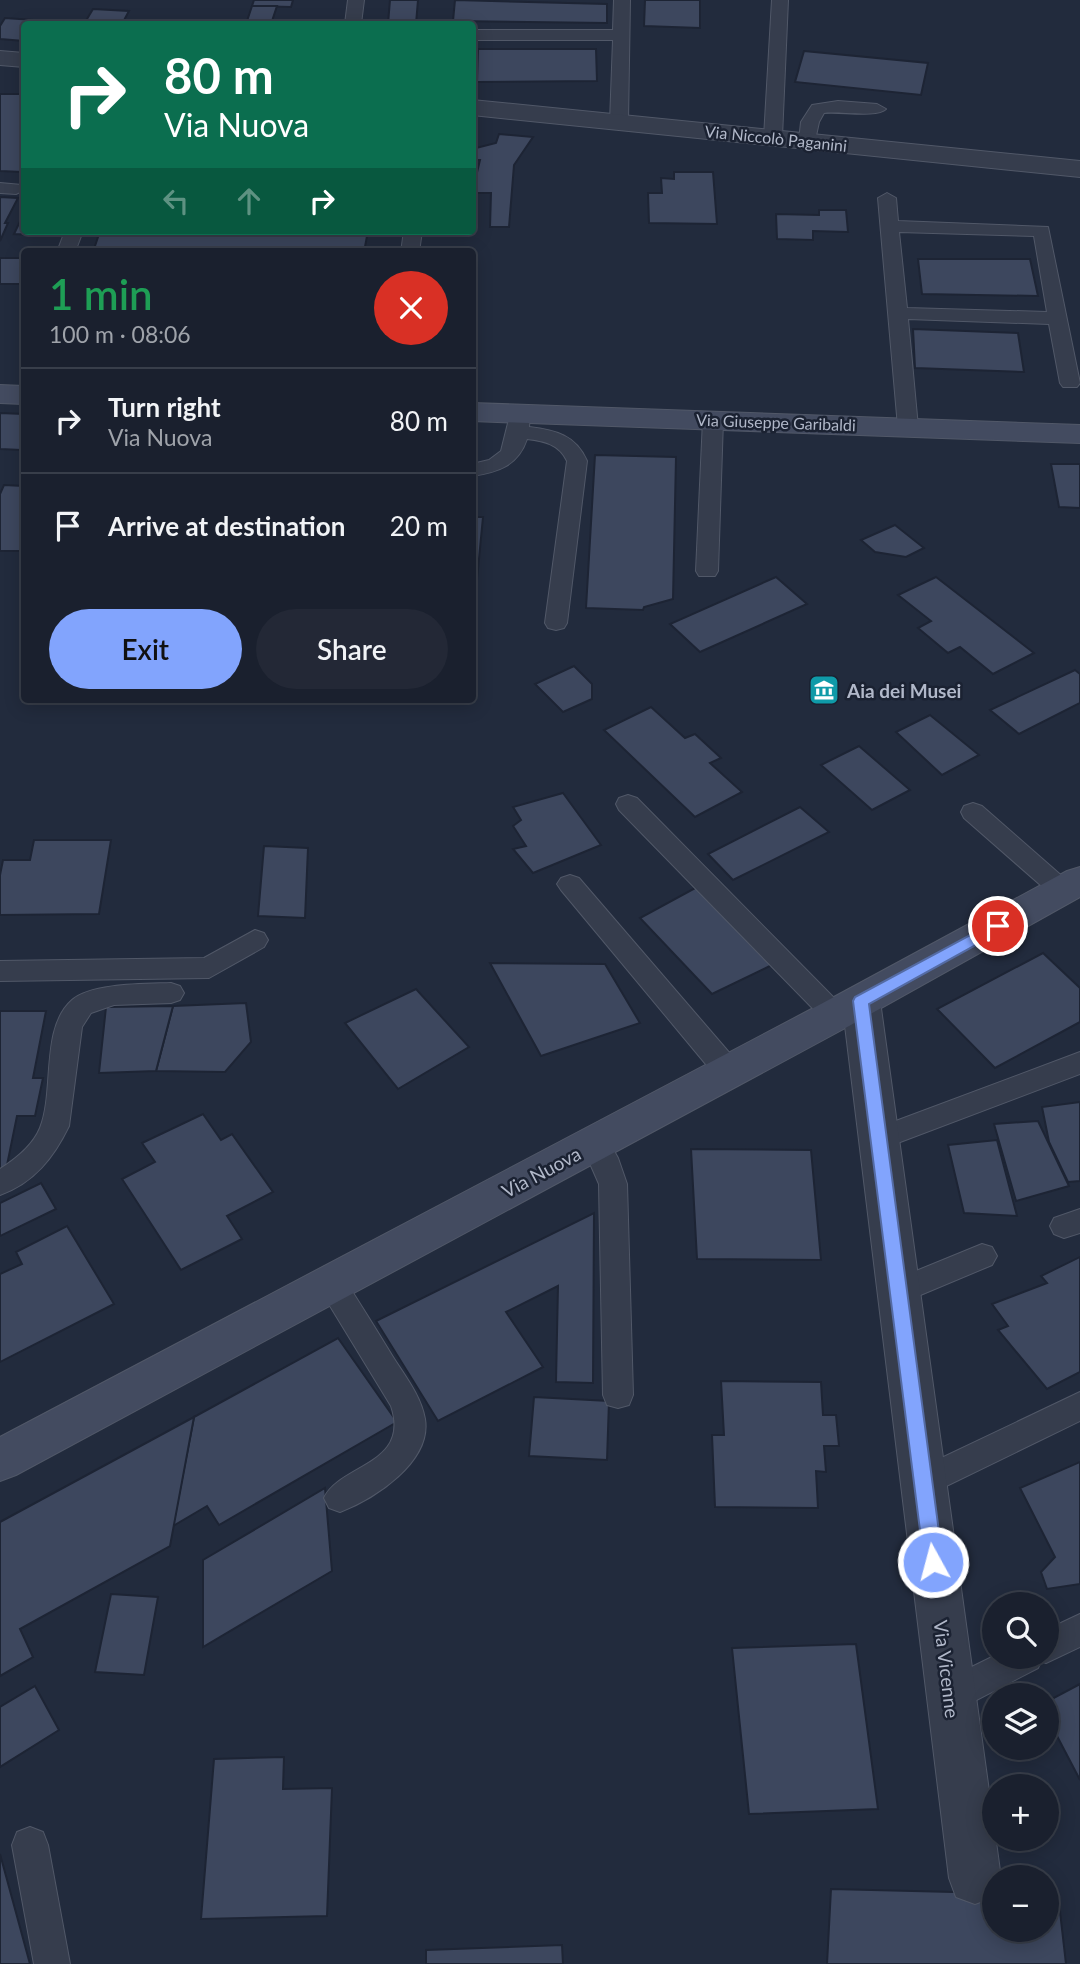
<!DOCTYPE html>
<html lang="en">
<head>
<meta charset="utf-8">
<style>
  :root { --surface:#1a202e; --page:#232836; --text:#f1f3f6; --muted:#9fa3aa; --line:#383e4a; --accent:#82a4fd }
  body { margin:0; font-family:Lato,sans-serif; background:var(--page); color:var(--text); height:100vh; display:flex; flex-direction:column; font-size:26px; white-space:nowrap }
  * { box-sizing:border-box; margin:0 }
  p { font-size:23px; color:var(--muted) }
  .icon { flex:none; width:38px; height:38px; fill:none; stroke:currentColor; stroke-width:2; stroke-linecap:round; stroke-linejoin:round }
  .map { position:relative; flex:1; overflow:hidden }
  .details { position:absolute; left:21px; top:248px; width:455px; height:455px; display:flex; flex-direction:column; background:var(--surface); border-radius:7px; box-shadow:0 4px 18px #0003,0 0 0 2px var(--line) }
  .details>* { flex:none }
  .hud { position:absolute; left:21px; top:21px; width:455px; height:214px; border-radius:7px; box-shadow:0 4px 18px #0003,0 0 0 2px var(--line); background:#0b6e4f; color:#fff; overflow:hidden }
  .buttons { position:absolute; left:982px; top:1592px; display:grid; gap:14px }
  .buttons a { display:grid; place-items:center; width:77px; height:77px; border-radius:50%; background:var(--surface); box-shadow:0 4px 18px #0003,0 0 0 2px var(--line); font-size:35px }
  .pin { position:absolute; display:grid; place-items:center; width:60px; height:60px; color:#fff; margin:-30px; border:4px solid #fff; border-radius:50%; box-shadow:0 2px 7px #0007 }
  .me { position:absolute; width:77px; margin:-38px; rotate:353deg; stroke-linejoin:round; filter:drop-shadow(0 0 5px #0008) }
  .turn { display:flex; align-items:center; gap:24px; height:147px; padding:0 28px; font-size:32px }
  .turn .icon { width:91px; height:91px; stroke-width:2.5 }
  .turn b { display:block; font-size:49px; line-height:60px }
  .lanes { display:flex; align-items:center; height:66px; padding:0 28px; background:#0003; justify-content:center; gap:35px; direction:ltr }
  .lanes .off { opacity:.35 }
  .round { display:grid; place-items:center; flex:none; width:74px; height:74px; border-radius:37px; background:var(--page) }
  .overview { display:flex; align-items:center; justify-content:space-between; height:119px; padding:0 28px }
  h1 { font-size:42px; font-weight:600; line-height:52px; color:#1e9e55 }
  .cta { display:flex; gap:14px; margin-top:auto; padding:14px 28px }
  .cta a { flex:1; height:80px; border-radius:42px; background:var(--accent); color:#111; font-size:28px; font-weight:600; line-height:80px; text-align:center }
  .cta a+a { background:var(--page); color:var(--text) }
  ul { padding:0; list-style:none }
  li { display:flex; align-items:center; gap:21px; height:105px; padding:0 28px; border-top:2px solid var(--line) }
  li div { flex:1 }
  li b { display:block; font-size:26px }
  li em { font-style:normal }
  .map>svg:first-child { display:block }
</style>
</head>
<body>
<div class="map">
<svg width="1080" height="1964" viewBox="0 0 1080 1964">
  <rect width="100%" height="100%" fill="#222b3d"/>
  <g fill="#3d475e" stroke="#1d2434" stroke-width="2">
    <polygon points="254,0 293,0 291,7 252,6"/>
    <polygon points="390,0 418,0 416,24 388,24"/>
    <polygon points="455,0 607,4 607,23 453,21"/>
    <polygon points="645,0 700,0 700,28 644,26"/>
    <polygon points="252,6 277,6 271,24 246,24"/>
    <polygon points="93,9 129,11 122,24 84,24"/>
    <polygon points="5,18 63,22 61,24 24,24 24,41 0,39 0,26"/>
    <polygon points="478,49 596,49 597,81 477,82"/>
    <polygon points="804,51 928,63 921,95 795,82"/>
    <polygon points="0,94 24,94 24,167 22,172 0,171"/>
    <polygon points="499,134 533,137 514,165 509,227 490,227 491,193 472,193 480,160 472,160 472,149 496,143"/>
    <polygon points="674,172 713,172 717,224 649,223 648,193 662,193 661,178 674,179"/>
    <polygon points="0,197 18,198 5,223 8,223 0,241"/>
    <polygon points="819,210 846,210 848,232 813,231 813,240 777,239 776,214 819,215"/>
    <polygon points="24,213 24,231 37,231 34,235 14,234"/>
    <polygon points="100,231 368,231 364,252 93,252"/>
    <polygon points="0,258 24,258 21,284 0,284"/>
    <polygon points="918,259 1030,259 1038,296 922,294"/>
    <polygon points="913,329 1018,333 1024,372 915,368"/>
    <polygon points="0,413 24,414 24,440 21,450 0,449"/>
    <polygon points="595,455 676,457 673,599 644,607 643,610 586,608"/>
    <polygon points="1051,464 1080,464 1080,508 1059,507"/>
    <polygon points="4,485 24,486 24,551 0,551 0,494"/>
    <polygon points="472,517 483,517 473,621 472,621"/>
    <polygon points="895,525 924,548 906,557 875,552 861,540"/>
    <polygon points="776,577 807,604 700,652 670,624"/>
    <polygon points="936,577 1034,653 993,674 960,647 948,653 918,628 931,621 898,595"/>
    <polygon points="574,666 592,684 592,699 563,712 535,684"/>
    <polygon points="1075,670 1080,674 1080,703 1019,734 990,710"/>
    <polygon points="651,707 685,738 695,734 721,758 710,763 742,792 695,817 604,730"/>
    <polygon points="930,715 979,755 942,775 896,732"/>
    <polygon points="859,746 910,790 872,810 821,765"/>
    <polygon points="563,793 601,845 533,873 513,849 526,846 513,826 521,820 513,807"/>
    <polygon points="800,807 829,832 733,880 708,854"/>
    <polygon points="34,840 111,840 99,914 0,915 0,875 3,860 30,860"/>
    <polygon points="264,846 308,848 305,918 258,916"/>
    <polygon points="697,887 772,965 712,994 640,918"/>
    <polygon points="1043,953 1080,988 1080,1022 995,1068 937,1009"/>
    <polygon points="490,963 605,964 640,1023 541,1056"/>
    <polygon points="416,989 469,1047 398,1089 345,1023"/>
    <polygon points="246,1003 251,1042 225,1072 156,1071 173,1006"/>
    <polygon points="173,1006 156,1071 99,1073 106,1007"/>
    <polygon points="0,1011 46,1011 33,1078 43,1078 35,1116 17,1116 5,1175 0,1175"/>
    <polygon points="1080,1102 1080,1181 1068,1182 1049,1142 1042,1107"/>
    <polygon points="203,1114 221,1140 232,1134 273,1192 227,1216 242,1239 181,1270 122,1179 155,1162 142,1143"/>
    <polygon points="1038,1121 1069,1186 1016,1201 994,1124"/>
    <polygon points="997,1140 1017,1216 964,1213 948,1145"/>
    <polygon points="691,1149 811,1150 821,1260 697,1259"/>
    <polygon points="41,1183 56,1209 0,1236 0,1203"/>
    <polygon points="594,1213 593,1383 556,1382 558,1286 506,1312 543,1367 438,1421 376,1321"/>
    <polygon points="67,1226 114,1304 0,1362 0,1274 22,1264 16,1252"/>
    <polygon points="1080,1257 1080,1372 1047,1389 998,1330 1008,1326 992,1304 1047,1283 1041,1276"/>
    <polygon points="338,1338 397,1422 219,1525 207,1506 173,1526 194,1417"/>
    <polygon points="721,1381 821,1382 823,1415 836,1415 839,1446 824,1446 826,1472 816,1471 818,1508 715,1507 712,1435 724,1435"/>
    <polygon points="534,1397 609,1401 607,1460 529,1456"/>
    <polygon points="194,1417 170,1546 20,1629 33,1657 0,1676 0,1522"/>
    <polygon points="1080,1462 1080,1584 1047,1589 1041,1572 1055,1557 1020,1488"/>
    <polygon points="325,1488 332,1571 203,1647 203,1560"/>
    <polygon points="111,1594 158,1597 144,1675 95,1672"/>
    <polygon points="856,1644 878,1809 749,1814 732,1648"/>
    <polygon points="1080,1684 1080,1780 1046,1715 1046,1702"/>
    <polygon points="35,1686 59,1730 0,1767 0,1707"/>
    <polygon points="284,1757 283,1789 332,1788 327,1916 201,1919 214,1759"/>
    <polygon points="0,1854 30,1964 0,1964"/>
    <polygon points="831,1889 994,1893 994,1930 1046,1930 1046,1894 1058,1894 1066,1964 827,1964"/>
    <polygon points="562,1945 563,1964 426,1964 426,1950"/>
  </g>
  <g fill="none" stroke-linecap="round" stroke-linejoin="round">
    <g stroke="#515868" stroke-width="2">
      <g id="lane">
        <polygon points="348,0 364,0 361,24 345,24"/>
        <polygon points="614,0 630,0 628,122 625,126 613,126 610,122 613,40 472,40 473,30 613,30"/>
        <polygon points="772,0 788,0 782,137 773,142 764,137"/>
        <path d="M838,101L877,104L886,109C877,118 839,111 824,113L819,122L814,145H802L799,141L801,122L812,105Z"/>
        <polygon points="0,183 22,185 24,190 16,194 0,193"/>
        <path d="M887,193L896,198L898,221L1048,227L1080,383L1077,387H1063L1060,383L1049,324L908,319L918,427L915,431H901L898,427L878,198ZM899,232L1034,236L1047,312L907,308Z"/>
        <polygon points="65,231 83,231 75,252 57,252"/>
        <polygon points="404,231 422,231 419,252 401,252"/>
        <path d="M520,409L527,411L530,415L529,427C555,430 576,435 587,461L567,623L564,628L556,630L548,628L545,623L567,461C559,444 544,441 527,439C518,466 498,472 472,476V464L489,460L501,451L510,415L513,411Z"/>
        <polygon points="713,414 720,416 723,420 718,571 715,576 699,576 696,571 703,420 706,416"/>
        <polygon points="628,795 637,798 844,1008 848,1015 844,1022 835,1025 826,1022 619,810 616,804 619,798"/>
        <polygon points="973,803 982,806 1071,884 1075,890 1071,896 1062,899 1053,896 964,818 961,812 964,806"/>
        <polygon points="570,875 579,878 739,1064 743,1072 739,1080 729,1083 719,1080 561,890 557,884 561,878"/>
        <polygon points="255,930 264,933 268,940 264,947 209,978 0,981 0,961 204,958"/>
        <path d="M171,983L180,986L184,993L180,1000L171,1003L114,1005L91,1013L82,1027L69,1126C54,1157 34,1183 0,1195V1169C16,1159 33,1145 40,1128C55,1091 40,1028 72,1000C91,983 146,984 171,983Z"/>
        <polygon points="1080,1052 1080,1074 879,1150 869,1147 865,1139 869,1131"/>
        <polygon points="595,1132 605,1135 618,1158 627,1184 633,1395 629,1405 618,1408 607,1405 603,1395 599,1184 581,1143 585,1135"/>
        <polygon points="1080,1209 1080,1233 1064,1238 1054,1234 1050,1226 1054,1218"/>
        <polygon points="982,1244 992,1247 997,1256 992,1265 899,1304 889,1300 884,1291 889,1282"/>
        <path d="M331,1271L341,1274C359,1302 376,1329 393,1357C405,1376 421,1396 425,1419C432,1462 374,1499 340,1512L329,1508L324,1498C340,1464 411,1465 391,1406L316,1283L321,1274Z"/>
        <polygon points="1080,1392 1080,1421 934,1492 923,1496 912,1492 907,1482 912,1472"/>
        <polygon points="1080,1614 1080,1647 1046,1663 1041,1661 1038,1668 963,1707 951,1711 939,1707 934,1695 939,1683 994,1656 1046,1657 1046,1630"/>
        <polygon points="30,1827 43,1832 48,1845 70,1964 34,1964 12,1845 17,1832"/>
      </g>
    </g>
    <g stroke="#515868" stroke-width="2">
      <g id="street">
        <polygon points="0,51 24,53 24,67 0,65"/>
        <polygon points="472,100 1080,161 1080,177 472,115"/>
        <polygon points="861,986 875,991 880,1001 1001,1878 994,1878 994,1897 975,1904 956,1897 949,1878 842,1001 847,991"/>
      </g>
    </g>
    <g stroke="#515868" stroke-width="2">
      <g id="secondary">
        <polygon points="0,385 24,386 24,404 0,403"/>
        <polygon points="472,403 1080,425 1080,443 472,421"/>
        <polygon points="1080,867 1080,897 849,1026 16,1475 0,1481 0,1437 821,1004 1067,871"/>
      </g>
    </g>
    <use href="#lane" fill="#363d4d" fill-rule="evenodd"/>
    <use href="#street" fill="#363d4d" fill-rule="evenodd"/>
    <use href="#secondary" fill="#434b60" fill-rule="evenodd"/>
  </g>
  <polygon fill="#82a4fd" stroke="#546ba4" stroke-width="2" points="998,920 1003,922 1005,926 1003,930 869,1004 943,1562 940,1568 933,1571 927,1568 924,1562 853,1001 855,997"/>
  <defs>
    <g id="museum-square" transform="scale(1.575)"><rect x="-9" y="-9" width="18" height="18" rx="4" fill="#0f9aa8" stroke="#1b2232"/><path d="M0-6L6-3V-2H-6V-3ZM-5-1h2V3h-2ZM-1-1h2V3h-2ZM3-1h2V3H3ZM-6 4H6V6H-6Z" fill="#fff"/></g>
  </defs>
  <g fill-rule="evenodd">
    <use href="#museum-square" x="824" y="690"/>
  </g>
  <g text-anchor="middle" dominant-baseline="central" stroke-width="5" stroke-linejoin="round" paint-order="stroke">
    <g font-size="16" fill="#b1b8c9" stroke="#1b2232">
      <text transform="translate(776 138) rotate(6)">Via Niccolò Paganini</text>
      <text transform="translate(776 422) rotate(2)">Via Giuseppe Garibaldi</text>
    </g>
    <g font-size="19" font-weight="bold" fill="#b1b8c9" stroke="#1b2232" text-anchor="start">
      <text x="847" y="690">Aia dei Musei</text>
    </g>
    <g font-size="19" fill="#b1b8c9" stroke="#1b2232">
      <text transform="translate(541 1172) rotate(-28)">Via Nuova</text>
      <text transform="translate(947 1669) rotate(83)">Via Vicenne</text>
    </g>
  </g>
</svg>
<div class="buttons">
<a><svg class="icon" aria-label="search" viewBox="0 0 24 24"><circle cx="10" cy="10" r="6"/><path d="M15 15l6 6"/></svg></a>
<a><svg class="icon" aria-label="layers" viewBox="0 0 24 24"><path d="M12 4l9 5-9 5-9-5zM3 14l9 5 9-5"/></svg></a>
<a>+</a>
<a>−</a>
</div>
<div class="pin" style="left:998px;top:926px;background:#d93025"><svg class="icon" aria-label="arrive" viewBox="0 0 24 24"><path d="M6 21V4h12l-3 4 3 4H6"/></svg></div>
<svg class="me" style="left:933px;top:1562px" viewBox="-20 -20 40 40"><circle r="17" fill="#82a4fd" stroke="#fff" stroke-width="3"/><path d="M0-11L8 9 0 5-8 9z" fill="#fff"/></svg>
<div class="hud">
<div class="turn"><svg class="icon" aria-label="right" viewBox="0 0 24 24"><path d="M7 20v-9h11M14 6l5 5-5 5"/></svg><div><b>80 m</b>Via Nuova</div></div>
<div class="lanes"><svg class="icon off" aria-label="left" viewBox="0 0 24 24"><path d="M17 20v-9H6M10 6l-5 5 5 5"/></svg><svg class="icon off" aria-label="ahead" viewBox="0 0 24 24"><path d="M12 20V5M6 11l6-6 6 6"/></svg><svg class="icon" aria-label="right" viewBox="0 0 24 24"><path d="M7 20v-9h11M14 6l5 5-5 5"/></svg></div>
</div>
<section class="details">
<div class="overview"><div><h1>1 min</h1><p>100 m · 08:06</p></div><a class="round" style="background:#d93025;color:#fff"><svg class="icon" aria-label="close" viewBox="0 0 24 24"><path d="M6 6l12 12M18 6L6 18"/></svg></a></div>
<ul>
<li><svg class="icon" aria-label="right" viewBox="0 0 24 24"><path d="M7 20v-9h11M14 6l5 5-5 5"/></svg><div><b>Turn right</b><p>Via Nuova</p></div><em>80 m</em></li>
<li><svg class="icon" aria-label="arrive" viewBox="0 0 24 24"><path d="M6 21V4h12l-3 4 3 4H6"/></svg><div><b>Arrive at destination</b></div><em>20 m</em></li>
</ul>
<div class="cta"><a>Exit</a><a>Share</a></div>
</section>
</div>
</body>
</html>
